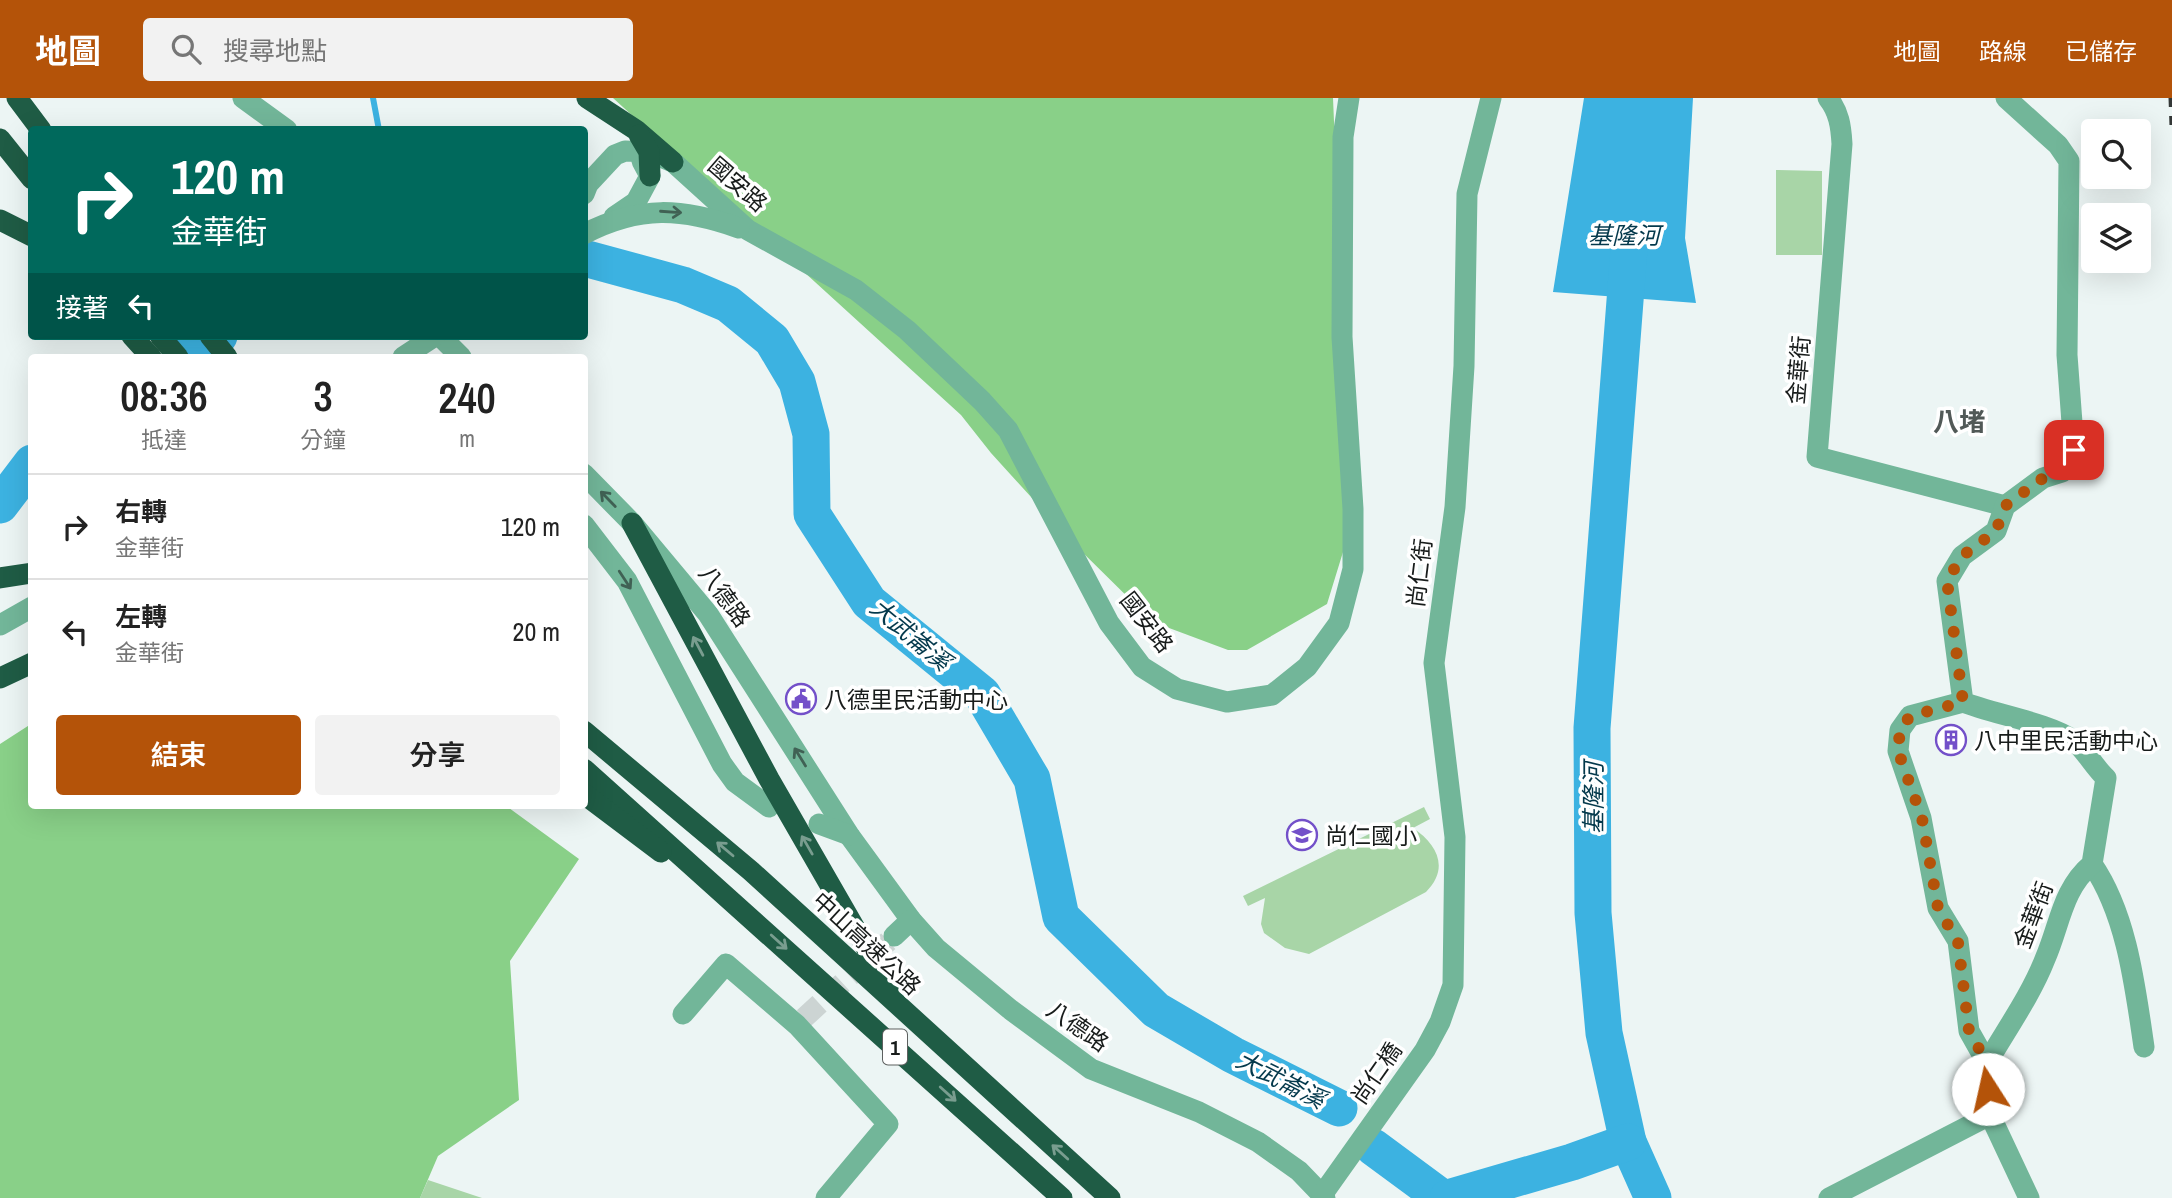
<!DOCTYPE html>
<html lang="zh-TW">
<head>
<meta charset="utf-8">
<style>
  :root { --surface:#fff; --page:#f2f2f2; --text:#222; --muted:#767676; --line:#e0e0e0; --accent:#b45309 }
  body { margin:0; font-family:"Archivo Narrow","Noto Sans TC",sans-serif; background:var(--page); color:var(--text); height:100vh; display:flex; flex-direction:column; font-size:26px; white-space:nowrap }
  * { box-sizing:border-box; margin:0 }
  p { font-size:23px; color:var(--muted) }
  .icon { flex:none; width:38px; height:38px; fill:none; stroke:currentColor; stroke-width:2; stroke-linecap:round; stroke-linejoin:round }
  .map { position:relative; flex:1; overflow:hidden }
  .drawer { position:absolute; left:28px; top:256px; width:560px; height:455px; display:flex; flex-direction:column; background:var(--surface); border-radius:7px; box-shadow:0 7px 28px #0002 }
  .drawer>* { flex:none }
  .top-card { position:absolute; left:28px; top:28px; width:560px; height:214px; border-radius:7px; box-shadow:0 7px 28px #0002; background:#00695c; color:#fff; overflow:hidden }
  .buttons { position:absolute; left:2081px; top:21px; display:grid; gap:14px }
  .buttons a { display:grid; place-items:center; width:70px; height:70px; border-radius:7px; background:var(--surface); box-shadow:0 7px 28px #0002; font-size:35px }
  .pin { position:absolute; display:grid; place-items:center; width:60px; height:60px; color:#fff; margin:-30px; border-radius:14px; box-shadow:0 4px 10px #0006 }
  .me { position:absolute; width:77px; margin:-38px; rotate:350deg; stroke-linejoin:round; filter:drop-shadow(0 0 5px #0008) }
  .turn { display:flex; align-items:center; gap:24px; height:147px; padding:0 28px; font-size:32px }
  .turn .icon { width:91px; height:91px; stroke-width:2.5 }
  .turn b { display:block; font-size:49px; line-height:60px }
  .then { display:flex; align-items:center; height:66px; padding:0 28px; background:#0003; gap:14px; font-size:26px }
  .eta { display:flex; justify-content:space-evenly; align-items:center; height:119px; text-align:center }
  .eta b { font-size:42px; font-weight:600; line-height:49px }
  .button { display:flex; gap:14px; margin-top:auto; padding:14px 28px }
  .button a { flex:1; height:80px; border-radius:7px; background:var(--accent); color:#fff; font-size:28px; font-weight:600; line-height:80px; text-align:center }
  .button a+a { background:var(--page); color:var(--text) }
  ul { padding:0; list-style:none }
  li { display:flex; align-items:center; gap:21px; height:105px; padding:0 28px; border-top:2px solid var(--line) }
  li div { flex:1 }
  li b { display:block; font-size:26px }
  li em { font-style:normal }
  header { display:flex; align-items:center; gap:42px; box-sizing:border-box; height:98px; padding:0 35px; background:var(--accent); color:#fff }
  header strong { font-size:33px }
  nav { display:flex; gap:38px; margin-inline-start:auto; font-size:24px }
  .search { width:490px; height:63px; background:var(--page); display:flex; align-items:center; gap:18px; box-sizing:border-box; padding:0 24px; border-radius:7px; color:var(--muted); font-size:26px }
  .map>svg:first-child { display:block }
</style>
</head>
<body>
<header>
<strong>地圖</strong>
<div class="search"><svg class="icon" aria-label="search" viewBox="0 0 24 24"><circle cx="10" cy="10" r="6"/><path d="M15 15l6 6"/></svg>搜尋地點</div>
<nav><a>地圖</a><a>路線</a><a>已儲存</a></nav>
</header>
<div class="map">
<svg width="2172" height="1100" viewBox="0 0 2172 1100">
  <rect width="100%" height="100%" fill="#ecf5f4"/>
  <g fill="#a8d5a7">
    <polygon points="1776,72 1822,73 1822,157 1776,157"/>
    <path d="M1424,709L1430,721L1413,730C1437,746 1450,770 1426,794L1309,856L1285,850L1264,835L1261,826L1265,800L1248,808L1243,798Z"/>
    <polygon points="428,1082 482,1100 420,1100"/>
  </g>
  <g fill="#89d088">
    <polygon points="613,0 1333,0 1351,428 1327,506 1247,552 1228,552 1153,524 1073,445 991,355 961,317"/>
    <polygon points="31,626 32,707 505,707 579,761 510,863 519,1002 438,1058 420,1100 0,1100 0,646"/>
  </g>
  <polygon fill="#3cb2e1" points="1584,0 1693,0 1685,140 1696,205 1553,194"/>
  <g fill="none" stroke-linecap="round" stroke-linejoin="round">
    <polyline stroke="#3cb2e1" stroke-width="6" points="373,0 379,32"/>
    <g stroke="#3cb2e1" stroke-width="37">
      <polyline points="1629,151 1592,630 1593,815 1604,935 1628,1044 1653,1100"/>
      <polyline points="584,160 683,187 728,206 772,242 797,284 811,336 812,416 869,504 982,596 1032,681 1061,819 1156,912 1233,957 1339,1010"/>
      <polyline points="183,259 219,238"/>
      <polyline points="0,407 32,365"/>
      <polyline points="1373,1049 1442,1100"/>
      <polyline points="1448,1100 1572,1064 1628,1044"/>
    </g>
    <polyline stroke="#ccd4d3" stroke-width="21" stroke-dasharray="21 10" stroke-linecap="butt" points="804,920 894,838"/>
    <g stroke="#72b699" stroke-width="21">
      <polyline points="243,0 287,32"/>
      <path d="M1828,0C1839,14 1841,28 1842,46L1817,359L2005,408"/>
      <polyline points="584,96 588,86 615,57 625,53 649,54 673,64 748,132 856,192 907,232 982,303 1008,332 1109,525 1142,569 1177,591 1227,604 1272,597 1307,569 1339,525 1353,471 1353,411 1342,239 1343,39 1349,0"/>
      <polyline points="614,119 636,104 650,78 642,63"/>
      <path d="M584,136C640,107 682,110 739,130"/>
      <polyline points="440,238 461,259"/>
      <polyline points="403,259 435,238"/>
      <polyline points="584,376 632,425 708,516 849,737 911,822 936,850 1011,912 1091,971 1199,1014 1258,1044 1299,1073 1325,1100"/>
      <polyline points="584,427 627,483 722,666 735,684 769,709"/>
      <polyline points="0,527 32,509"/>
      <polyline points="1963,604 1910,618 1900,632 1898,653 1921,720 1938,810 1958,843 1969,933 1987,965 1990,1017 2029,1100"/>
      <polyline points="819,726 849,737"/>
      <path d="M2092,766C2127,817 2135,888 2144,949"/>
      <polyline points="894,838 911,822"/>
      <polyline points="683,916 726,866 797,927 888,1026 826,1100"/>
      <path d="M1987,965C2006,932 2031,897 2045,861C2060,827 2062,791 2092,766L2106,680C2094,669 2084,650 2073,642C2049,625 1993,616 1963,604L1947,483L1962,458L1996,433L2005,408L2043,380L2062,374L2073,363L2074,352L2067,257L2069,63L2058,47L2006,0"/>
      <polyline points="1322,1097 1425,952 1440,924 1453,887 1455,739 1434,565 1455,409 1464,268 1467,96 1491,0"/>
      <polyline points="1829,1100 1990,1017"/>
    </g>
    <g stroke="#1f5c45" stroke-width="21">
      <polyline points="17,0 41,32"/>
      <polyline points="587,0 636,32 673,64"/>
      <polyline points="639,37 649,54 650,78"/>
      <polyline points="0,41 32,81"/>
      <polyline points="0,122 32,138"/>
      <polyline points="132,238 151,259"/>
      <polyline points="160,238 178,259"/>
      <polyline points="210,238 227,259"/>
      <polyline points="632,425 769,681 891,893"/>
      <polyline points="0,480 32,475"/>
      <polyline points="0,580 32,565"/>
      <polyline points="584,633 751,773 1110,1100"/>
      <polyline points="584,671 1062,1100"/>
      <polyline points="584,696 661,754"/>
    </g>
    <polyline stroke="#343837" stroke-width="5" stroke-dasharray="9 9" stroke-linecap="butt" points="2171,0 2172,28"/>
  </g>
  <defs><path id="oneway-shaft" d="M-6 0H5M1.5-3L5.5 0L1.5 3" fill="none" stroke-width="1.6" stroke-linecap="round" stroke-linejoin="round" transform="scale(1.75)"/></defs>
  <g stroke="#406154">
    <use href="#oneway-shaft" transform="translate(671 114) rotate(4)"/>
    <use href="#oneway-shaft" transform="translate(608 401) rotate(-134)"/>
    <use href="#oneway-shaft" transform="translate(625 482) rotate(57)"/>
    <use href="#oneway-shaft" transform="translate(800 659) rotate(-122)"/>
  </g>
  <g stroke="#799d8f">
    <use href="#oneway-shaft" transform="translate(698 548) rotate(-118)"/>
    <use href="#oneway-shaft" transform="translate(807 747) rotate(-120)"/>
    <use href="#oneway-shaft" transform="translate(725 751) rotate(-140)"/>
    <use href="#oneway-shaft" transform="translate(779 844) rotate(42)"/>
    <use href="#oneway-shaft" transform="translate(948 996) rotate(42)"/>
    <use href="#oneway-shaft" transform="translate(1060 1054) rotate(-138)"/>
  </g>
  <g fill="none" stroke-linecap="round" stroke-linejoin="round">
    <polyline stroke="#b45309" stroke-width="12" stroke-dasharray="0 21.6" points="1988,991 1987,965 1969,933 1958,844 1938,810 1922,720 1898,653 1900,632 1910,618 1963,604 1947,483 1962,458 1996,433 2005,408 2043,380 2062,374 2073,363 2074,352"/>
  </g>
  <defs>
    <g id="civic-ring" transform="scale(1.575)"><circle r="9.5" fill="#fff" stroke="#7350c9" stroke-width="1.5"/><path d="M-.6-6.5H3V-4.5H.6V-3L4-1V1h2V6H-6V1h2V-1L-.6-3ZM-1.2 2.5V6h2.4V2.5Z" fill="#7350c9"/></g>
    <g id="building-ring" transform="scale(1.575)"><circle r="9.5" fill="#fff" stroke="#7350c9" stroke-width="1.5"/><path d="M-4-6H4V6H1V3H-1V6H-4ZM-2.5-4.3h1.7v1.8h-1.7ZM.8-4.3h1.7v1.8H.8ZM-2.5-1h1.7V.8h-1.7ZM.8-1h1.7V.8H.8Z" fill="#7350c9"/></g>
    <g id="school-ring" transform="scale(1.575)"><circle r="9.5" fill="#fff" stroke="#7350c9" stroke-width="1.5"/><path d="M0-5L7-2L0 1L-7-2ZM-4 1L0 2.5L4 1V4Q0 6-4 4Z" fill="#7350c9"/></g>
  </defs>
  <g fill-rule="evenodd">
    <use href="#civic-ring" x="801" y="601"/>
    <use href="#building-ring" x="1951" y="642"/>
    <use href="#school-ring" x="1302" y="737"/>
  </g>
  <g text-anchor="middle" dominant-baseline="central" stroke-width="7" stroke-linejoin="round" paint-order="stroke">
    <rect fill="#fff" stroke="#5d605f" stroke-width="2" x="883" y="931.5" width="24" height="35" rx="5"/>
    <g font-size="21" font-weight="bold" fill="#181c1b">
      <text x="895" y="949">1</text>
    </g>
    <g font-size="23" fill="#181c1b" stroke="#fff">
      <text transform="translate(738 86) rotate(41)">國安路</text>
      <text transform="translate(1798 272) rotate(-85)">金華街</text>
      <text transform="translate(1419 475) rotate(-83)">尚仁街</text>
      <text transform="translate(725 498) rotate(54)">八德路</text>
      <text transform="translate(1147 524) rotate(52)">國安路</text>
      <text transform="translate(2033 817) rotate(-69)">金華街</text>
      <text transform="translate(867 845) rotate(43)">中山高速公路</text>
      <text transform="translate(1078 928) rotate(35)">八德路</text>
      <text transform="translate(1376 975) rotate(-55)">尚仁橋</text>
    </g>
    <g font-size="23" fill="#181c1b" stroke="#fff" text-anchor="start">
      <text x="824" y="601">八德里民活動中心</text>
      <text x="1974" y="642">八中里民活動中心</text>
      <text x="1325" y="737">尚仁國小</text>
    </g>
    <g font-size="24" font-style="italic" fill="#04394c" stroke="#fff">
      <text x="1624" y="137">基隆河</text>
      <text transform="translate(911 536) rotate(40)">大武崙溪</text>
      <text transform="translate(1593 700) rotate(-90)">基隆河</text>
      <text transform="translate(1281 981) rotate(27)">大武崙溪</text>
    </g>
    <g font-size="26" font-weight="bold" fill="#515957" stroke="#fff">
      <text x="1959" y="323">八堵</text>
    </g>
  </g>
</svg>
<div class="buttons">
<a><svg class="icon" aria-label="search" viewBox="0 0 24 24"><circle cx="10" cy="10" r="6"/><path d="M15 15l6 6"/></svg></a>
<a><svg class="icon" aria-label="layers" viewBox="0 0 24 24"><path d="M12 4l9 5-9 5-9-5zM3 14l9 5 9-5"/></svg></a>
</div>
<div class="pin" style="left:2074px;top:352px;background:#d93025"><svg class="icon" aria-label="arrive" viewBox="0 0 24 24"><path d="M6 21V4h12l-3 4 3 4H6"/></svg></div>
<svg class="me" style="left:1988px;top:991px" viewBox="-20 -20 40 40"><circle r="19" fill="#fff"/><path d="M0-13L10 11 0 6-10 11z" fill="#b45309"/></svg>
<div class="top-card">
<div class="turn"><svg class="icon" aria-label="right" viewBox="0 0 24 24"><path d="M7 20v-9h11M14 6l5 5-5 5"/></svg><div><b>120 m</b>金華街</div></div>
<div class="then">接著<svg class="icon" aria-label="left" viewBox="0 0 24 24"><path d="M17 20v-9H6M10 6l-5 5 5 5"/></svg></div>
</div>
<section class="drawer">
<div class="eta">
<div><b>08:36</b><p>抵達</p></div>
<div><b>3</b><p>分鐘</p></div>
<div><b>240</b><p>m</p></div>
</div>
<ul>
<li><svg class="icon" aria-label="right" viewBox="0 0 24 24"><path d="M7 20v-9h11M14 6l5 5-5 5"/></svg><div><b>右轉</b><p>金華街</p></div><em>120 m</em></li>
<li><svg class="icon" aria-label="left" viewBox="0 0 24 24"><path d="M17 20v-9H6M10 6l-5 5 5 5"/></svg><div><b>左轉</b><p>金華街</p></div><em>20 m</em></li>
</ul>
<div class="button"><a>結束</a><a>分享</a></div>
</section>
</div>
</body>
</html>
